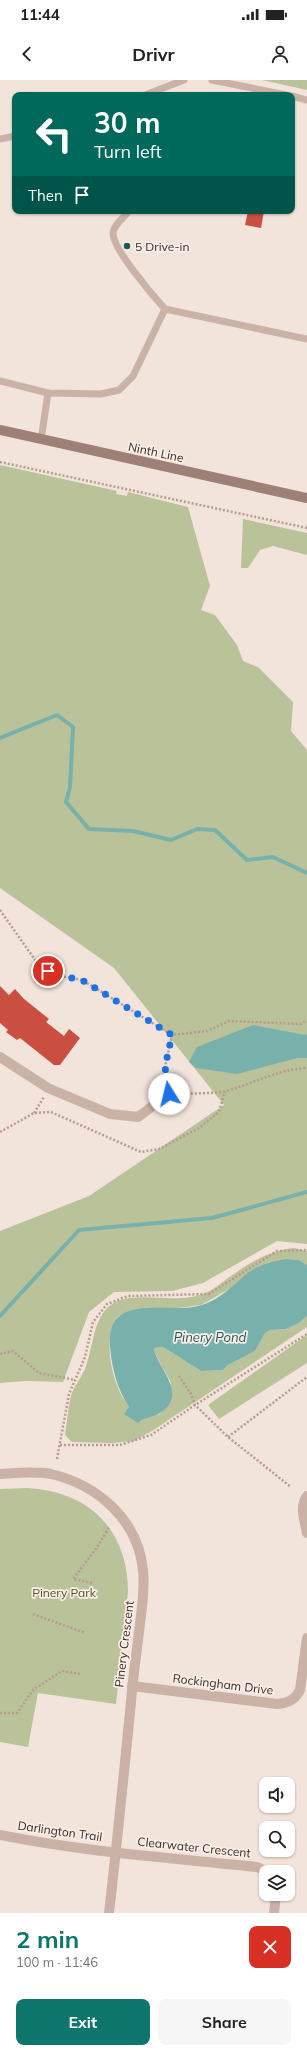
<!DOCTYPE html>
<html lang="en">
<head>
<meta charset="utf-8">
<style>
  :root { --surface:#fff; --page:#f6f6f6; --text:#222; --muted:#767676; --accent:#0f766e }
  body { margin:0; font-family:Mulish,sans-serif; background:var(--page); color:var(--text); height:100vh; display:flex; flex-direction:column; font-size:15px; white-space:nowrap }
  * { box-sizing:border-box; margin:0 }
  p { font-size:13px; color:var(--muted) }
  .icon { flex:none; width:22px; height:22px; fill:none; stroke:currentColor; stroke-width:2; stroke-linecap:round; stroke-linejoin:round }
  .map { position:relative; height:1833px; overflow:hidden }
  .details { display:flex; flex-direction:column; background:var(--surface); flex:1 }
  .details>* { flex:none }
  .hud { position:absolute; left:12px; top:12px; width:283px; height:122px; border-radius:8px; box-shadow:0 1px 3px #0004; background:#00695c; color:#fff; overflow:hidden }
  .controls { position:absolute; left:259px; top:1697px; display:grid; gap:8px }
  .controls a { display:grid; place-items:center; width:36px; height:36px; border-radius:8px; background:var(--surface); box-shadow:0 1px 3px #0004; font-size:20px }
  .pin { position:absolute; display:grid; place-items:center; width:34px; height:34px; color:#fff; margin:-17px; border:2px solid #fff; border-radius:50%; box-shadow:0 1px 4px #0007 }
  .me { position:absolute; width:44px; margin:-22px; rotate:351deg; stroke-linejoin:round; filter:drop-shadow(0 0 3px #0008) }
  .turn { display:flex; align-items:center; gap:14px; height:84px; padding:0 16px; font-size:18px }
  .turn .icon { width:52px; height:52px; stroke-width:2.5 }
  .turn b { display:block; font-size:28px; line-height:34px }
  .then { display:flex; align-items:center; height:38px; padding:0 16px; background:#0003; gap:8px; font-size:15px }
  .round { display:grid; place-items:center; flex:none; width:42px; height:42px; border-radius:8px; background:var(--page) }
  .summary { display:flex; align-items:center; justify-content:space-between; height:68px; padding:0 16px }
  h1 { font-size:24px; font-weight:700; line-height:30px; color:var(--accent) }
  .cta { display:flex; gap:8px; margin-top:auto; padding:8px 16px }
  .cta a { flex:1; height:46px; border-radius:8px; background:var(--accent); color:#fff; font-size:16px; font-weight:700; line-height:46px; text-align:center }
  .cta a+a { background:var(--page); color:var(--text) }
  .status { display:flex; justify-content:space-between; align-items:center; height:28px; padding:0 20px; background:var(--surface); direction:ltr }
  .status svg { height:11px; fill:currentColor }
  header { display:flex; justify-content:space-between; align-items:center; height:52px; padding:0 16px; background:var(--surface); font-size:18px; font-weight:700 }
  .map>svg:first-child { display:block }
</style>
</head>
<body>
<div class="status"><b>11:44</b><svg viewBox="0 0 49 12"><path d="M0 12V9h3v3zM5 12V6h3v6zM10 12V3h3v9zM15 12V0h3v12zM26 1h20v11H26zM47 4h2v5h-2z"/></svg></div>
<header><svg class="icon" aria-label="back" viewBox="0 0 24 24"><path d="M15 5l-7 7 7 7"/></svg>Drivr<svg class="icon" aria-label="person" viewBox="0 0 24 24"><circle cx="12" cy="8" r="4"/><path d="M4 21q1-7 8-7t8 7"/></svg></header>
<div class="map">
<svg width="307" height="1833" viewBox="0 0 307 1833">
  <rect width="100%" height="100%" fill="#f2e4da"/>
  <g fill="#bac29a">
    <polygon points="262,0 307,0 307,10"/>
    <polygon points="0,385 117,411 116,414 127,416 128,412 188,427 210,506 201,530 215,535 237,565 243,581 258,587 293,622 291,651 307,670 307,1164 277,1161 203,1203 172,1211 114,1212 89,1232 63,1302 26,1301 0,1303 0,1151 89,1116 224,1025 114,888 0,808"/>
    <polygon points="243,439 307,453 307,475 273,466 260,470 248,488 241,488"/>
    <path d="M294,1168L307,1171V1185L299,1180L286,1179L251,1191L231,1208L201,1225L119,1236C102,1256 111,1297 123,1318C128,1326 134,1333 140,1340L160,1334L171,1303L155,1273L154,1269L158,1267H163L201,1291L223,1290L228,1285L255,1271L265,1253L270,1250L286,1249L299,1243L307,1236V1247L152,1351L134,1361L112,1363L72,1362L65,1355C67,1342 68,1328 71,1316C74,1306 81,1298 85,1289C96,1261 92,1222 130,1218C156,1215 180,1223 206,1213C214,1209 221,1203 228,1198C249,1183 268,1171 294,1168Z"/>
    <polygon points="307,1255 307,1283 219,1339 208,1325"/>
    <path d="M27,1408C88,1411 128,1449 128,1512L116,1624L38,1613L28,1667L0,1662V1409Z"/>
  </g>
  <g fill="#78b0ab">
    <polygon points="253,945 305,955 307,954 307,978 297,978 237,994 196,988 189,982 197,967"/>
    <path d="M286,1179L299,1180L307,1185V1236L299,1243L286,1249L270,1250L265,1253L255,1271L228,1285L223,1290L201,1291L163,1267H158L154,1269L155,1273C162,1292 187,1316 160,1333C153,1338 144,1337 138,1343L124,1334L129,1327C117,1309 112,1288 110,1267C106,1209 169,1236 202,1225C221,1219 234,1204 249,1192C259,1185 274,1181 286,1179Z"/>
  </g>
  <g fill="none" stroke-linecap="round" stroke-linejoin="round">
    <g stroke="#78b0ab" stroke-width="4">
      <polyline points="0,658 57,635 73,647 70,707 66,722 89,749 133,751 171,760 197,749 215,750 247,780 273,777 307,793"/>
      <polyline points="0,1236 79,1150 212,1138 307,1112"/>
    </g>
  </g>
  <g fill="#ca4f41">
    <polygon points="248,131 264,131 261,148 245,145"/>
    <polygon points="0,906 9,915 15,909 24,919 49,939 46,942 64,956 69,949 80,958 60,985 54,985 20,958 17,960 6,952 8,950 0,943"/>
  </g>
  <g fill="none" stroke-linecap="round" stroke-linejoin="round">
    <g stroke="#b79b90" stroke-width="2.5" stroke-dasharray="2 2" stroke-linecap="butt">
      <polyline points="0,382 307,448"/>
      <polyline points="0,830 40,887 55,895 82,900 172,955"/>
      <polyline points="167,1004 165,987 172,955 207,951 229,941 301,944 307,940"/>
      <path d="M179,1014C194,1013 212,1014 226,1011C255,1003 275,990 307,988"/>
      <polyline points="34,1033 44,1017"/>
      <polyline points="0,1052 34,1033 51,1032 141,1072 159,1069 199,1048 219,1032 225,1011"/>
      <polyline points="0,1274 13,1271 39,1293 75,1300"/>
      <polyline points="179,1296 191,1314 195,1325 228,1357 291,1407"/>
      <polyline points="228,1357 307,1297"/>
      <polyline points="60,1365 120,1365 151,1355 195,1325 307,1254"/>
      <polyline points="57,1379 69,1314 85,1277 93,1242 107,1224 128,1216 209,1214 277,1171 307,1170"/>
      <polyline points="92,1503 73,1499 98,1466 109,1447"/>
      <polyline points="33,1534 85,1553"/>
      <polyline points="0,1633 17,1633 33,1610 62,1591 81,1594"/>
    </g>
    <g stroke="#cbb2a6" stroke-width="7">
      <polyline points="212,0 286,15"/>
      <polyline points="145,15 184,0"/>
      <polyline points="292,16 307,20"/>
      <polyline points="0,59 15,56"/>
      <path d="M129,131C124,138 114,144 113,153C112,168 154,217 165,229"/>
      <polyline points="0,301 48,313 101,314 119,310 133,296 165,229 307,259"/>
      <polyline points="41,360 48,313"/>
    </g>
    <g stroke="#cbb2a6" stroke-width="10">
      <polyline points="0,977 48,1008 110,1034 138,1037 169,1014"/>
      <path d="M0,1755C84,1772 171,1778 257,1787L268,1792"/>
      <polyline points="274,1833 276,1814"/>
    </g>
    <g stroke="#cbb2a6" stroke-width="10">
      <path d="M0,1394C17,1393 35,1391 51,1394C98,1405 138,1440 143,1490C145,1508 142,1526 140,1544C137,1570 133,1596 131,1622C124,1693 117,1763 109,1833"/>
      <path d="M307,1416C299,1426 305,1442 307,1453"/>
      <path d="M132,1606L277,1624C288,1623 295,1620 300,1610L307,1558"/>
    </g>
    <polyline stroke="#9f8077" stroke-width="10" points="0,350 307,418"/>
  </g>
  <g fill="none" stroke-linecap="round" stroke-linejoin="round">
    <polyline stroke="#1a73e8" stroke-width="7" stroke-dasharray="0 12.6" points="48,891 55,895 82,900 172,955 165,987 169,1014"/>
  </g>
  <circle fill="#1b5955" stroke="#faeee7" stroke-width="1.5" cx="127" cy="166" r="4"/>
  <g text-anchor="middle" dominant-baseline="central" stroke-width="3.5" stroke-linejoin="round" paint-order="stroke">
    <g font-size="12" fill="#372a27" stroke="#faeee7" text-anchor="start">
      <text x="135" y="166">5 Drive-in</text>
    </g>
    <g font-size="12" fill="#372a27" stroke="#faeee7">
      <text transform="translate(156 372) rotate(12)">Ninth Line</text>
      <text transform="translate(124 1564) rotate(-83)">Pinery Crescent</text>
      <text transform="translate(223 1604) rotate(7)">Rockingham Drive</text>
      <text transform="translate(60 1751) rotate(8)">Darlington Trail</text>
      <text transform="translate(194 1767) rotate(6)">Clearwater Crescent</text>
    </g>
    <g font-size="12" fill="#4c562a" stroke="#faeee7">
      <text x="64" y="1512">Pinery Park</text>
    </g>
    <g font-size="13" font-style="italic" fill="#1b5955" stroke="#faeee7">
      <text x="210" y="1257">Pinery Pond</text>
    </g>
  </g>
</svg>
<div class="controls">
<a><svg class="icon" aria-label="sound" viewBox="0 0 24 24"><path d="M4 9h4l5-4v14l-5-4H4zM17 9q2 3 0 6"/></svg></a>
<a><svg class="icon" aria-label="search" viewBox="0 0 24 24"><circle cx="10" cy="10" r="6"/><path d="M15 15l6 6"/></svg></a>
<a><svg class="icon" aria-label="layers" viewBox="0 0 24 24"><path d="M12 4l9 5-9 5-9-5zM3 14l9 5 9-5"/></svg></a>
</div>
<div class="pin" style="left:48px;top:891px;background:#d93025"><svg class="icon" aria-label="arrive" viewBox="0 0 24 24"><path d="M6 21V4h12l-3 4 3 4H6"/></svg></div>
<svg class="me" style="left:169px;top:1014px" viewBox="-20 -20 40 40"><circle r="19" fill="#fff"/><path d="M0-13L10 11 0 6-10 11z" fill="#1a73e8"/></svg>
<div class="hud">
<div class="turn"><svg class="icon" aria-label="left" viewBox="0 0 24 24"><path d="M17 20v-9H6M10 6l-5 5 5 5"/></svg><div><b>30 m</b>Turn left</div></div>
<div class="then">Then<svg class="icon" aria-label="arrive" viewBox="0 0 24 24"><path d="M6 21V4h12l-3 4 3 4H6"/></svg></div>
</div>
</div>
<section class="details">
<div class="summary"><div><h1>2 min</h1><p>100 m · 11:46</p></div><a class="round" style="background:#d93025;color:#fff"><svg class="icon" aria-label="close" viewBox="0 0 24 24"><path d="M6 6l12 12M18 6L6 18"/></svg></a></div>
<div class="cta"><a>Exit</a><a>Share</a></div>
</section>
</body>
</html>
